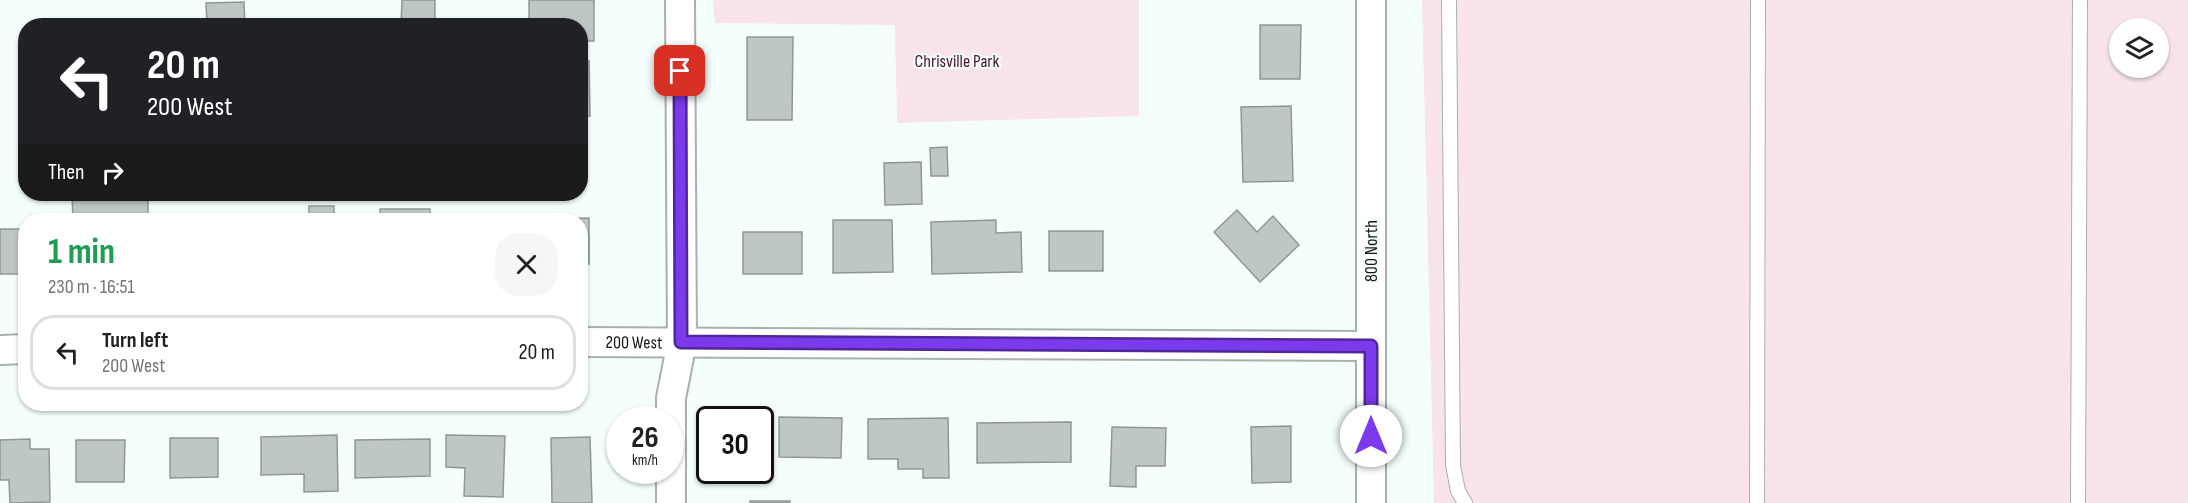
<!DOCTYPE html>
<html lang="en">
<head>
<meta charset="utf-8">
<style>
  :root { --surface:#fff; --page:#f6f6f6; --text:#202124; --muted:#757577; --line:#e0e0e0 }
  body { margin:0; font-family:"Sofia Sans Condensed",sans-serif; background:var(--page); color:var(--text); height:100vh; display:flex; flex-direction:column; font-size:22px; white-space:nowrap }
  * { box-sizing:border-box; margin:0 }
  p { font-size:20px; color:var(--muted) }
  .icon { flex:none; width:33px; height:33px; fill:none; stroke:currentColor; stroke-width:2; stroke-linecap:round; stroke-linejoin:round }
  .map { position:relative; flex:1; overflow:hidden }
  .sheet { position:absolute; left:18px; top:213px; width:570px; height:198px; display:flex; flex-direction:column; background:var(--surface); border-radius:24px; box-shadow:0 2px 4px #0004 }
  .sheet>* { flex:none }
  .guide { position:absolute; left:18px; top:18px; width:570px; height:183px; border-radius:24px; box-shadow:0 2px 4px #0004; background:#202124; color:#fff; overflow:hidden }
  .buttons { position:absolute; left:2109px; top:18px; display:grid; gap:12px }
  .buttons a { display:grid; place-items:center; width:60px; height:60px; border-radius:50%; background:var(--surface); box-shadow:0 2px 4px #0004; font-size:30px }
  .speed { position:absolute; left:606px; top:406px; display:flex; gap:12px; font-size:30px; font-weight:700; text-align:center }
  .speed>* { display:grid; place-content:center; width:78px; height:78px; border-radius:50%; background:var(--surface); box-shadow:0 2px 4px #0004; line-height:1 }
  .speed small { font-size:15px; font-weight:400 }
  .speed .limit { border:3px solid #111; border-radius:9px; background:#fff; color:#111 }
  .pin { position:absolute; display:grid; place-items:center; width:51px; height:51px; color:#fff; margin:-26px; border-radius:12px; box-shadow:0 3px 9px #0006 }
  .me { position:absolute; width:66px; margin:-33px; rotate:0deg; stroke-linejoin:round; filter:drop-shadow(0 0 4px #0008) }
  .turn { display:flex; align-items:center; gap:21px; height:126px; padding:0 30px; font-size:27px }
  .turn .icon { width:78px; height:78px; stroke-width:2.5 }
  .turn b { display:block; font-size:42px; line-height:51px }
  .then { display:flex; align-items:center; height:57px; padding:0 30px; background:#0003; gap:12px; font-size:22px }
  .round { display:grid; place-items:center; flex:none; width:63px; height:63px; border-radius:24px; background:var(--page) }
  .headline { display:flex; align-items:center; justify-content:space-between; height:102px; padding:0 30px }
  h1 { font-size:36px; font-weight:700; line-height:45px; color:#1e9e55 }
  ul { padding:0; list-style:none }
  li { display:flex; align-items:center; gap:18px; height:75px; margin:0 12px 9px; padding:0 18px; border:3px solid var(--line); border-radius:24px }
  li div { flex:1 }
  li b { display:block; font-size:22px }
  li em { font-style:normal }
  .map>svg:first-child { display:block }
</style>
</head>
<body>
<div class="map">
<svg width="2188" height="503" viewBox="0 0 2188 503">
  <rect width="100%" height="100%" fill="#f4fefc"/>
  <g fill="#f9e4eb" fill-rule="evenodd">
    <polygon points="713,0 1139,0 1139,116 897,123 895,25 715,23"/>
    <path d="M1422,0H2188V503H1434ZM2120,28H2158V68H2120Z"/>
  </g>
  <g fill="#bec7c6" stroke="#8f9896" stroke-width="1.5">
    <polygon points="402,0 435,0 435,26 401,26"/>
    <polygon points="529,0 594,0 594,41 580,41 580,26 529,26"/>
    <polygon points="244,2 245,26 207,26 206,3"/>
    <polygon points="1260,25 1301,25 1300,79 1260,79"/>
    <polygon points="747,37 793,37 792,120 747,120"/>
    <polygon points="580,61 589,61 590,116 580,116"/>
    <polygon points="1291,106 1293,181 1243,182 1241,107"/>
    <polygon points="947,147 948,176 931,176 930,148"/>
    <polygon points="921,162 922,204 885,205 884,163"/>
    <polygon points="72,194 148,194 148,220 73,220"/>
    <rect x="309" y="206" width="25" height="14"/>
    <rect x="380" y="209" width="50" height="11"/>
    <polygon points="1237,210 1257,232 1273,216 1299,245 1260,282 1214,232"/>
    <polygon points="459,215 518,216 517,220 459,220"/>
    <polygon points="589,218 589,264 580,265 580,220 532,220"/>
    <polygon points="833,220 892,220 893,272 833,273"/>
    <polygon points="996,220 996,233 1021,232 1022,272 932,274 931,222"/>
    <rect x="0" y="229" width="26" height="45"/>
    <rect x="1049" y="231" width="54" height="40"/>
    <rect x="743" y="232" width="59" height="42"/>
    <polygon points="779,417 842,418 841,458 779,457"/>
    <polygon points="948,418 949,478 923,478 923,469 898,469 898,459 868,459 868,419"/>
    <polygon points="1071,422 1071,462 977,463 977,423"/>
    <polygon points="1291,426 1291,482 1252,483 1251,427"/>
    <polygon points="1112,427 1166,428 1165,466 1136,466 1136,487 1110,486"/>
    <polygon points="337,435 338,491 304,492 304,474 261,475 261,437"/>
    <polygon points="446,435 505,436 503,497 464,496 465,468 446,467"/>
    <polygon points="590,437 592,503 552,503 551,438"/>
    <polygon points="170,438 218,438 218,477 170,478"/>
    <polygon points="30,439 30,449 49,449 50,502 10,503 9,480 0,480 0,440"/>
    <polygon points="430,439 430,476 355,478 355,440"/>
    <polygon points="76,440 125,440 124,482 76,482"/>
    <rect x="750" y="501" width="40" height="2"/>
  </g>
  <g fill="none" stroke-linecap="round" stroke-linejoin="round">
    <g stroke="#a8b1af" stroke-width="16">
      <g id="service">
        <polyline points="1449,0 1453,465 1458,491 1465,503"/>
        <polyline points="1757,503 1758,0"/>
        <polyline points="2078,503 2080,0"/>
      </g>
    </g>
    <g stroke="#a8b1af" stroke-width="32">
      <g id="minor">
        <polyline points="1371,0 1371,503"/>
        <path id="s1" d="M580,342L1371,346"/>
        <polyline points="0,350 26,349"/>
        <polyline points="671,503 671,398 682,342 680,0"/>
      </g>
    </g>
    <use href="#service" stroke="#fff" stroke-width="14"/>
    <use href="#minor" stroke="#fff" stroke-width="28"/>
  </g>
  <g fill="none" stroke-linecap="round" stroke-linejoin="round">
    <g stroke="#51269a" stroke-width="15">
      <polyline id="route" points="680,71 681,342 1371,346 1371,436"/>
    </g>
    <use href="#route" stroke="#7c3aed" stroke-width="10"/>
  </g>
  <g text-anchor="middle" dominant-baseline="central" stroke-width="4.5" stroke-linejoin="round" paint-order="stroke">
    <g font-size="18" fill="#4f122e" stroke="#f4fefc">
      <text x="957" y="61">Chrisville Park</text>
    </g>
    <g font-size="18" fill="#141716" stroke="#f4fefc">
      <text transform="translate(1371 251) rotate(-90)">800 North</text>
      <text stroke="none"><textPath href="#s1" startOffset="54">200 West</textPath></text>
    </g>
  </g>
</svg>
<div class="buttons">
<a><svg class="icon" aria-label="layers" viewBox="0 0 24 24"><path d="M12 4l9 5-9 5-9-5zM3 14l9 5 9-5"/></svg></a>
</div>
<div class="speed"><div>26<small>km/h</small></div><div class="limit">30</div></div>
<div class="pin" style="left:680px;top:71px;background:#d93025"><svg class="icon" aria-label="arrive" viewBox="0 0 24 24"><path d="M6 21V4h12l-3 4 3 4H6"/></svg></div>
<svg class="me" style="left:1371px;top:436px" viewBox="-20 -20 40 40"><circle r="19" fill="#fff"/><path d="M0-13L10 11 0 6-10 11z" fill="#7c3aed"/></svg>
<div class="guide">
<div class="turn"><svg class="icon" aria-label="left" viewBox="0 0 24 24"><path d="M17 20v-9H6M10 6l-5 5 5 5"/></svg><div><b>20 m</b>200 West</div></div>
<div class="then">Then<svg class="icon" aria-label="right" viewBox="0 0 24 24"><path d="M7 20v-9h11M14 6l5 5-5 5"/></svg></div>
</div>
<section class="sheet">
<div class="headline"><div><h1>1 min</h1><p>230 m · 16:51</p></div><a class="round"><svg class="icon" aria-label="close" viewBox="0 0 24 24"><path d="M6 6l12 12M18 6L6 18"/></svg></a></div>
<ul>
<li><svg class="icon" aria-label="left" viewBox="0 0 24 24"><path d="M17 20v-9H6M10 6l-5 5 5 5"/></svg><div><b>Turn left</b><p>200 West</p></div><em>20 m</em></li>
</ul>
</section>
</div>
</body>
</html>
